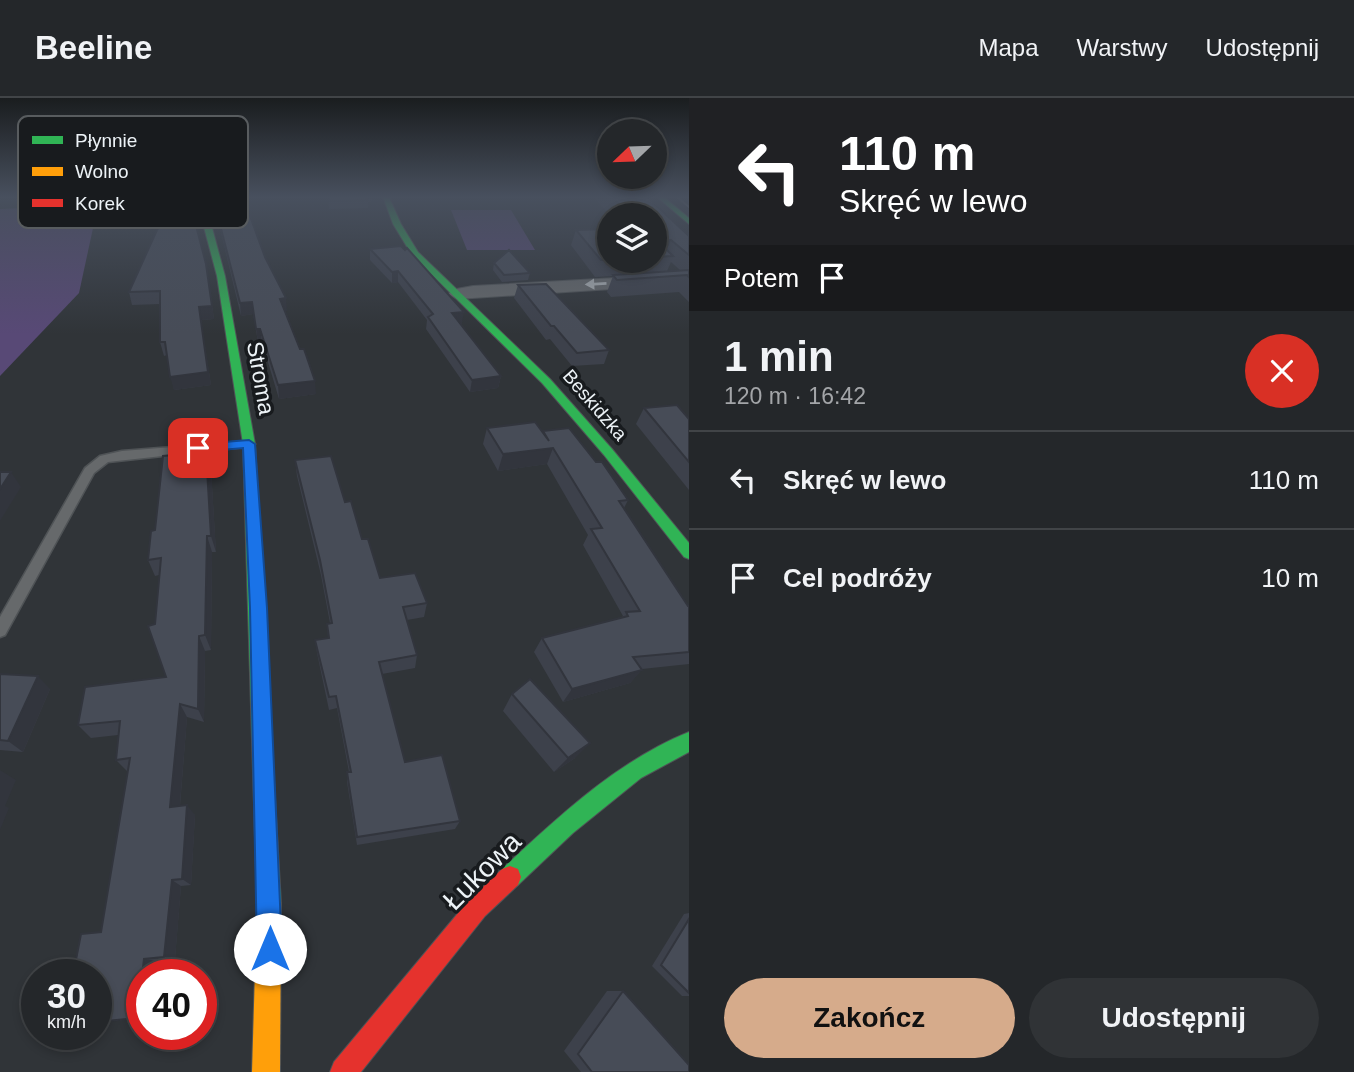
<!DOCTYPE html>
<html lang="pl">
<head>
<meta charset="utf-8">
<style>
  :root { --surface:#24272a; --page:#303336; --text:#f1f3f6; --muted:#a3a5a8; --line:#414447; --accent:#d6ab8b }
  body { margin:0; font-family:Arial,sans-serif; background:var(--page); color:var(--text); height:100vh; display:flex; flex-direction:column; font-size:26px; white-space:nowrap }
  * { box-sizing:border-box; margin:0 }
  p { font-size:23px; color:var(--muted) }
  .icon { flex:none; width:38px; height:38px; fill:none; stroke:currentColor; stroke-width:2; stroke-linecap:round; stroke-linejoin:round }
  .map { position:relative; flex:1; overflow:hidden }
  .details { display:flex; flex-direction:column; background:var(--surface); width:665px }
  .details>* { flex:none }
  .top-card { background:#202124; color:#fff; overflow:hidden }
  .needle { width:46px; rotate:247deg }
  .tools { position:absolute; left:597px; top:21px; display:grid; gap:14px }
  .tools a { display:grid; place-items:center; width:70px; height:70px; border-radius:50%; background:var(--surface); box-shadow:0 4px 10px #0003,0 0 0 2px var(--line); font-size:35px }
  .speed { position:absolute; left:21px; top:861px; display:flex; gap:14px; font-size:35px; font-weight:700; text-align:center }
  .speed>* { display:grid; place-content:center; width:91px; height:91px; border-radius:50%; background:var(--surface); box-shadow:0 4px 10px #0003,0 0 0 2px var(--line); line-height:1 }
  .speed small { font-size:18px; font-weight:400 }
  .speed .limit { border:10px solid #d22; background:#fff; color:#111 }
  .pin { position:absolute; display:grid; place-items:center; width:60px; height:60px; color:#fff; margin:-30px; border-radius:14px; box-shadow:0 4px 10px #0006 }
  .me { position:absolute; width:77px; margin:-38px; rotate:0deg; stroke-linejoin:round; filter:drop-shadow(0 0 5px #0008) }
  .turn { display:flex; align-items:center; gap:24px; height:147px; padding:0 35px; font-size:32px }
  .turn .icon { width:91px; height:91px; stroke-width:2.5 }
  .turn b { display:block; font-size:49px; line-height:60px }
  .then { display:flex; align-items:center; height:66px; padding:0 35px; background:#0003; gap:14px; font-size:26px }
  .round { display:grid; place-items:center; flex:none; width:74px; height:74px; border-radius:37px; background:var(--page) }
  .head { display:flex; align-items:center; justify-content:space-between; height:119px; padding:0 35px }
  h1 { font-size:42px; font-weight:600; line-height:52px }
  .cta { display:flex; gap:14px; margin-top:auto; padding:14px 35px }
  .cta a { flex:1; height:80px; border-radius:42px; background:var(--accent); color:#111; font-size:28px; font-weight:600; line-height:80px; text-align:center }
  .cta a+a { background:var(--page); color:var(--text) }
  ul { padding:0; list-style:none }
  li { display:flex; align-items:center; gap:21px; height:98px; padding:0 35px; border-top:2px solid var(--line) }
  li div { flex:1 }
  li b { display:block; font-size:26px }
  li em { font-style:normal }
  header { display:flex; align-items:center; gap:42px; box-sizing:border-box; height:98px; padding:0 35px; background:var(--surface); border-bottom:2px solid var(--line) }
  header strong { font-size:33px }
  nav { display:flex; gap:38px; margin-inline-start:auto; font-size:24px }
  main { display:flex; flex:1; min-height:0 }
  .map>svg:first-child { display:block }
</style>
</head>
<body>
<header>
<strong>Beeline</strong>
<nav><a>Mapa</a><a>Warstwy</a><a>Udostępnij</a></nav>
</header>
<main>
<div class="map">
<svg width="689" height="974" viewBox="0 0 689 974">
  <rect width="100%" height="100%" fill="#303438"/>
  <g fill="#584976">
    <polygon points="98,107 79,195 0,278 0,111"/>
    <polygon points="451,112 511,112 535,152 467,152"/>
  </g>
  <g fill="none" stroke-linecap="round" stroke-linejoin="round">
    <g stroke="#4f5356" stroke-width="3">
      <polygon id="lane" points="249,343 255,346 253,348 108,364 94,375 5,537 0,539 0,519 85,370 100,358 122,353"/>
    </g>
    <g stroke="#4f5356" stroke-width="2">
      <polygon id="street" points="689,176 689,186 457,201 449,196 451,192 473,188"/>
    </g>
    <g stroke="#4f5356" stroke-width="2">
      <g id="fast">
        <polygon points="202,99 208,99 210,122 225,178 255,346 281,806 277,814 269,818 261,814 257,806 243,346 217,178 202,122"/>
        <polygon points="383,99 389,99 401,126 418,154 550,281 612,351 689,445 689,461 684,459 604,357 542,285 412,157 393,126"/>
        <polygon points="657,99 664,99 689,120 689,126"/>
        <path d="M689,634V654L641,680L573,735L518,787L510,790L502,787L499,779L502,771C558,719 617,663 689,634Z"/>
      </g>
    </g>
    <g stroke="#4f5356" stroke-width="2">
      <polygon id="slow" points="269,794 277,798 281,806 280,974 252,974 257,806 261,798"/>
    </g>
    <g stroke="#4f5356" stroke-width="2">
      <polygon id="jam" points="510,768 518,771 521,779 518,787 485,818 361,974 330,974 334,964 469,802 502,771"/>
    </g>
    <use href="#lane" fill="#66696b" fill-rule="evenodd"/>
    <use href="#street" fill="#66696b" fill-rule="evenodd"/>
    <use href="#fast" fill="#30b455" fill-rule="evenodd"/>
    <use href="#slow" fill="#ff9f0a" fill-rule="evenodd"/>
    <use href="#jam" fill="#e5322d" fill-rule="evenodd"/>
    <polyline stroke="#676a6e" stroke-width="2" points="677,99 689,109"/>
  </g>
  <g fill="#3d414b" fill-rule="evenodd">
    <polygon points="194,99 194,120 206,166 214,221 201,222 211,287 174,292 167,257 164,258 160,244 160,206 132,207 129,194 169,115 157,116 154,105"/>
    <polygon points="215,99 255,99 243,100 265,159 287,213 285,213 316,296 279,301 262,244 258,244 253,216 241,218 218,122"/>
    <polygon points="328,99 372,99 372,104 368,104 368,110 329,111"/>
    <path d="M593,99H647L689,138V204L679,194L611,199L607,194L613,178L595,179L571,147L576,132L609,131V163H654V117H610ZM671,164L680,172L667,173Z"/>
    <polygon points="401,148 462,225 460,226 501,278 498,290 470,294 426,231 427,222 398,184 392,185 370,162 370,151"/>
    <polygon points="494,165 530,175 528,182 502,184 493,172"/>
    <polygon points="518,187 609,252 604,266 572,268 550,241 546,242 514,200"/>
    <polygon points="644,310 689,321 689,392 636,326"/>
    <polygon points="487,330 542,335 628,402 624,410 688,508 689,508 689,566 642,571 630,585 563,604 534,554 542,540 622,519 623,518 583,447 588,437 547,366 498,373 483,346"/>
    <polygon points="206,354 211,371 216,454 212,454 211,552 205,553 204,624 187,619 180,708 195,717 191,787 181,788 175,861 156,863 154,877 142,877 142,920 96,924 101,834 128,673 127,673 116,662 118,637 91,640 78,627 166,579 155,526 159,477 155,478 148,462 155,432"/>
    <polygon points="295,362 345,404 380,480 427,505 424,519 407,522 417,557 415,570 382,576 405,664 460,723 455,731 357,747 347,684 347,674 349,674 337,610 329,612 317,555 315,542 328,540 327,526 330,525 321,477 297,378"/>
    <polygon points="0,576 50,591 23,654 0,652"/>
    <polygon points="512,596 575,660 554,674 503,613"/>
    <polygon points="689,815 689,898 682,898 652,868 684,816"/>
    <polygon points="607,893 623,893 689,974 581,974 564,953"/>
  </g>
  <g fill="#32353d">
    <polygon points="192,99 194,99 194,123 192,112"/>
    <polygon points="667,142 671,142 664,158 663,148"/>
    <polygon points="206,166 214,221 201,222 211,287 174,292 170,279 199,209"/>
    <polygon points="398,173 398,184 392,185 392,174"/>
    <polygon points="286,200 287,213 281,213 280,201"/>
    <polygon points="252,204 253,216 241,218 240,205"/>
    <polygon points="464,214 462,225 450,227 452,215"/>
    <polygon points="256,231 260,231 262,244 258,244"/>
    <polygon points="501,278 498,290 470,294 472,282"/>
    <polygon points="315,283 316,296 279,301 278,287"/>
    <polygon points="553,350 547,366 498,373 503,356"/>
    <polygon points="206,354 211,371 216,454 211,438"/>
    <polygon points="11,374 21,389 0,423 0,391"/>
    <polygon points="207,438 212,454 211,552 205,537"/>
    <polygon points="199,538 205,553 204,624 198,611"/>
    <polygon points="642,572 630,585 563,604 572,591"/>
    <polygon points="38,578 50,591 23,654 8,643"/>
    <polygon points="180,606 187,619 179,718 170,709"/>
    <polygon points="590,645 575,660 554,674 568,660"/>
    <polygon points="0,672 16,682 5,708 9,710 0,732"/>
    <polygon points="187,707 195,717 191,787 182,781"/>
    <polygon points="172,782 181,788 175,861 164,859"/>
    <polygon points="144,861 156,863 154,877 142,877"/>
    <polygon points="142,879 142,920 137,920"/>
  </g>
  <g fill="#474c57" stroke="#32353d" stroke-width="2">
    <polygon points="156,99 192,99 192,112 206,166 212,208 199,209 208,274 170,279 165,244 160,244 160,193 129,194 157,132 177,103 154,105"/>
    <polygon points="215,99 243,99 265,159 286,200 280,201 300,251 304,251 315,283 278,287 260,231 256,231 252,204 240,205 216,111"/>
    <polygon points="328,99 367,99 368,102 329,103"/>
    <polygon points="612,99 647,99 689,138 689,157 671,142 667,142 663,148 673,158 654,159 654,117 629,117"/>
    <polygon points="609,131 609,162 601,162 576,132"/>
    <polygon points="401,148 405,152 407,150 464,214 452,215 501,278 472,282 428,219 433,216 398,173 392,174 370,151"/>
    <polygon points="509,152 530,175 504,177 494,165"/>
    <polygon points="689,172 689,179 687,177 617,182 613,177"/>
    <polygon points="546,186 609,252 577,255 554,228 551,228 518,187"/>
    <polygon points="677,307 689,321 689,364 644,310"/>
    <polygon points="535,324 549,343 543,333 569,330 596,364 602,364 628,402 619,403 688,508 689,508 689,554 633,559 642,572 572,591 542,540 628,518 626,514 640,513 591,431 602,430 553,350 503,356 487,330"/>
    <polygon points="206,354 211,438 207,438 205,537 199,538 198,611 180,606 170,709 187,707 182,781 172,782 164,859 144,861 137,920 96,924 96,877 73,877 81,836 101,834 130,660 116,662 120,623 78,627 85,589 166,579 148,528 155,526 161,460 148,462 151,433 155,432 163,358"/>
    <polygon points="331,358 345,404 351,403 362,441 368,441 380,480 415,475 427,505 403,509 417,557 379,564 405,664 442,657 460,723 357,739 347,674 351,674 336,598 329,599 315,542 329,540 327,526 332,525 320,462 295,362"/>
    <polygon points="0,374 11,374 0,391"/>
    <polygon points="0,576 38,578 8,643 0,642"/>
    <polygon points="530,581 590,645 568,660 512,596"/>
    <polygon points="689,821 689,895 661,867"/>
    <polygon points="623,893 689,967 689,974 592,974 578,956"/>
  </g>
  <defs><path id="oneway-solid" d="M-6-.8H1V-3.2L6.5 0L1 3.2V.8H-6Z" transform="scale(1.75)"/></defs>
  <use fill="#b0b5b8" href="#oneway-solid" transform="translate(596 186) rotate(177)"/>
  <linearGradient id="sky" x2="0" y2="1"><stop stop-color="#1a1d1f"/><stop offset="0.42" stop-color="#48505e"/><stop offset="1" stop-color="#48505e" stop-opacity="0"/></linearGradient>
  <rect width="689" height="236" fill="url(#sky)"/>
  <polygon fill="#1a73e8" stroke="#114b97" stroke-width="2" points="249,342 255,346 267,510 282,851 278,860 270,864 261,860 257,851 250,510 243,350 198,354 192,350 198,346"/>
  <g text-anchor="middle" dominant-baseline="central" stroke-width="7" stroke-linejoin="round" paint-order="stroke">
    <g font-size="19" fill="#edf3f7" stroke="#181b1e">
      <text transform="translate(595 307) rotate(49)">Beskidzka</text>
    </g>
    <g font-size="23" fill="#edf3f7" stroke="#181b1e">
      <text transform="translate(261 280) rotate(80)">Stroma</text>
    </g>
    <g font-size="28" fill="#edf3f7" stroke="#181b1e">
      <text transform="translate(482 773) rotate(-45)">Łukowa</text>
    </g>
  </g>
  <rect x="18" y="18" width="230" height="112" rx="10" fill="#181b1e" stroke="#585c5f" stroke-width="2"/>
  <rect x="32" y="38" width="31" height="8" fill="#30b455"/>
  <rect x="32" y="69" width="31" height="9" fill="#ff9f0a"/>
  <rect x="32" y="101" width="31" height="8" fill="#e5322d"/>
  <g font-size="19" fill="#edf3f7">
    <text x="75" y="49">Płynnie</text>
    <text x="75" y="80">Wolno</text>
    <text x="75" y="112">Korek</text>
  </g>
</svg>
<div class="tools">
<a><svg class="needle" viewBox="-14 -14 28 28"><path d="M0-13l5 13h-10z" fill="#e53935"/><path d="M0 13l5-13h-10z" fill="#a3a5a8"/></svg></a>
<a><svg class="icon" aria-label="layers" viewBox="0 0 24 24"><path d="M12 4l9 5-9 5-9-5zM3 14l9 5 9-5"/></svg></a>
</div>
<div class="speed"><div>30<small>km/h</small></div><div class="limit">40</div></div>
<div class="pin" style="left:198px;top:350px;background:#d93025"><svg class="icon" aria-label="arrive" viewBox="0 0 24 24"><path d="M6 21V4h12l-3 4 3 4H6"/></svg></div>
<svg class="me" style="left:270px;top:851px" viewBox="-20 -20 40 40"><circle r="19" fill="#fff"/><path d="M0-13L10 11 0 6-10 11z" fill="#1a73e8"/></svg>
</div>
<section class="details">
<div class="top-card">
<div class="turn"><svg class="icon" aria-label="left" viewBox="0 0 24 24"><path d="M17 20v-9H6M10 6l-5 5 5 5"/></svg><div><b>110 m</b>Skręć w lewo</div></div>
<div class="then">Potem<svg class="icon" aria-label="arrive" viewBox="0 0 24 24"><path d="M6 21V4h12l-3 4 3 4H6"/></svg></div>
</div>
<div class="head"><div><h1>1 min</h1><p>120 m · 16:42</p></div><a class="round" style="background:#d93025;color:#fff"><svg class="icon" aria-label="close" viewBox="0 0 24 24"><path d="M6 6l12 12M18 6L6 18"/></svg></a></div>
<ul>
<li><svg class="icon" aria-label="left" viewBox="0 0 24 24"><path d="M17 20v-9H6M10 6l-5 5 5 5"/></svg><div><b>Skręć w lewo</b></div><em>110 m</em></li>
<li><svg class="icon" aria-label="arrive" viewBox="0 0 24 24"><path d="M6 21V4h12l-3 4 3 4H6"/></svg><div><b>Cel podróży</b></div><em>10 m</em></li>
</ul>
<div class="cta"><a>Zakończ</a><a>Udostępnij</a></div>
</section>
</main>
</body>
</html>
